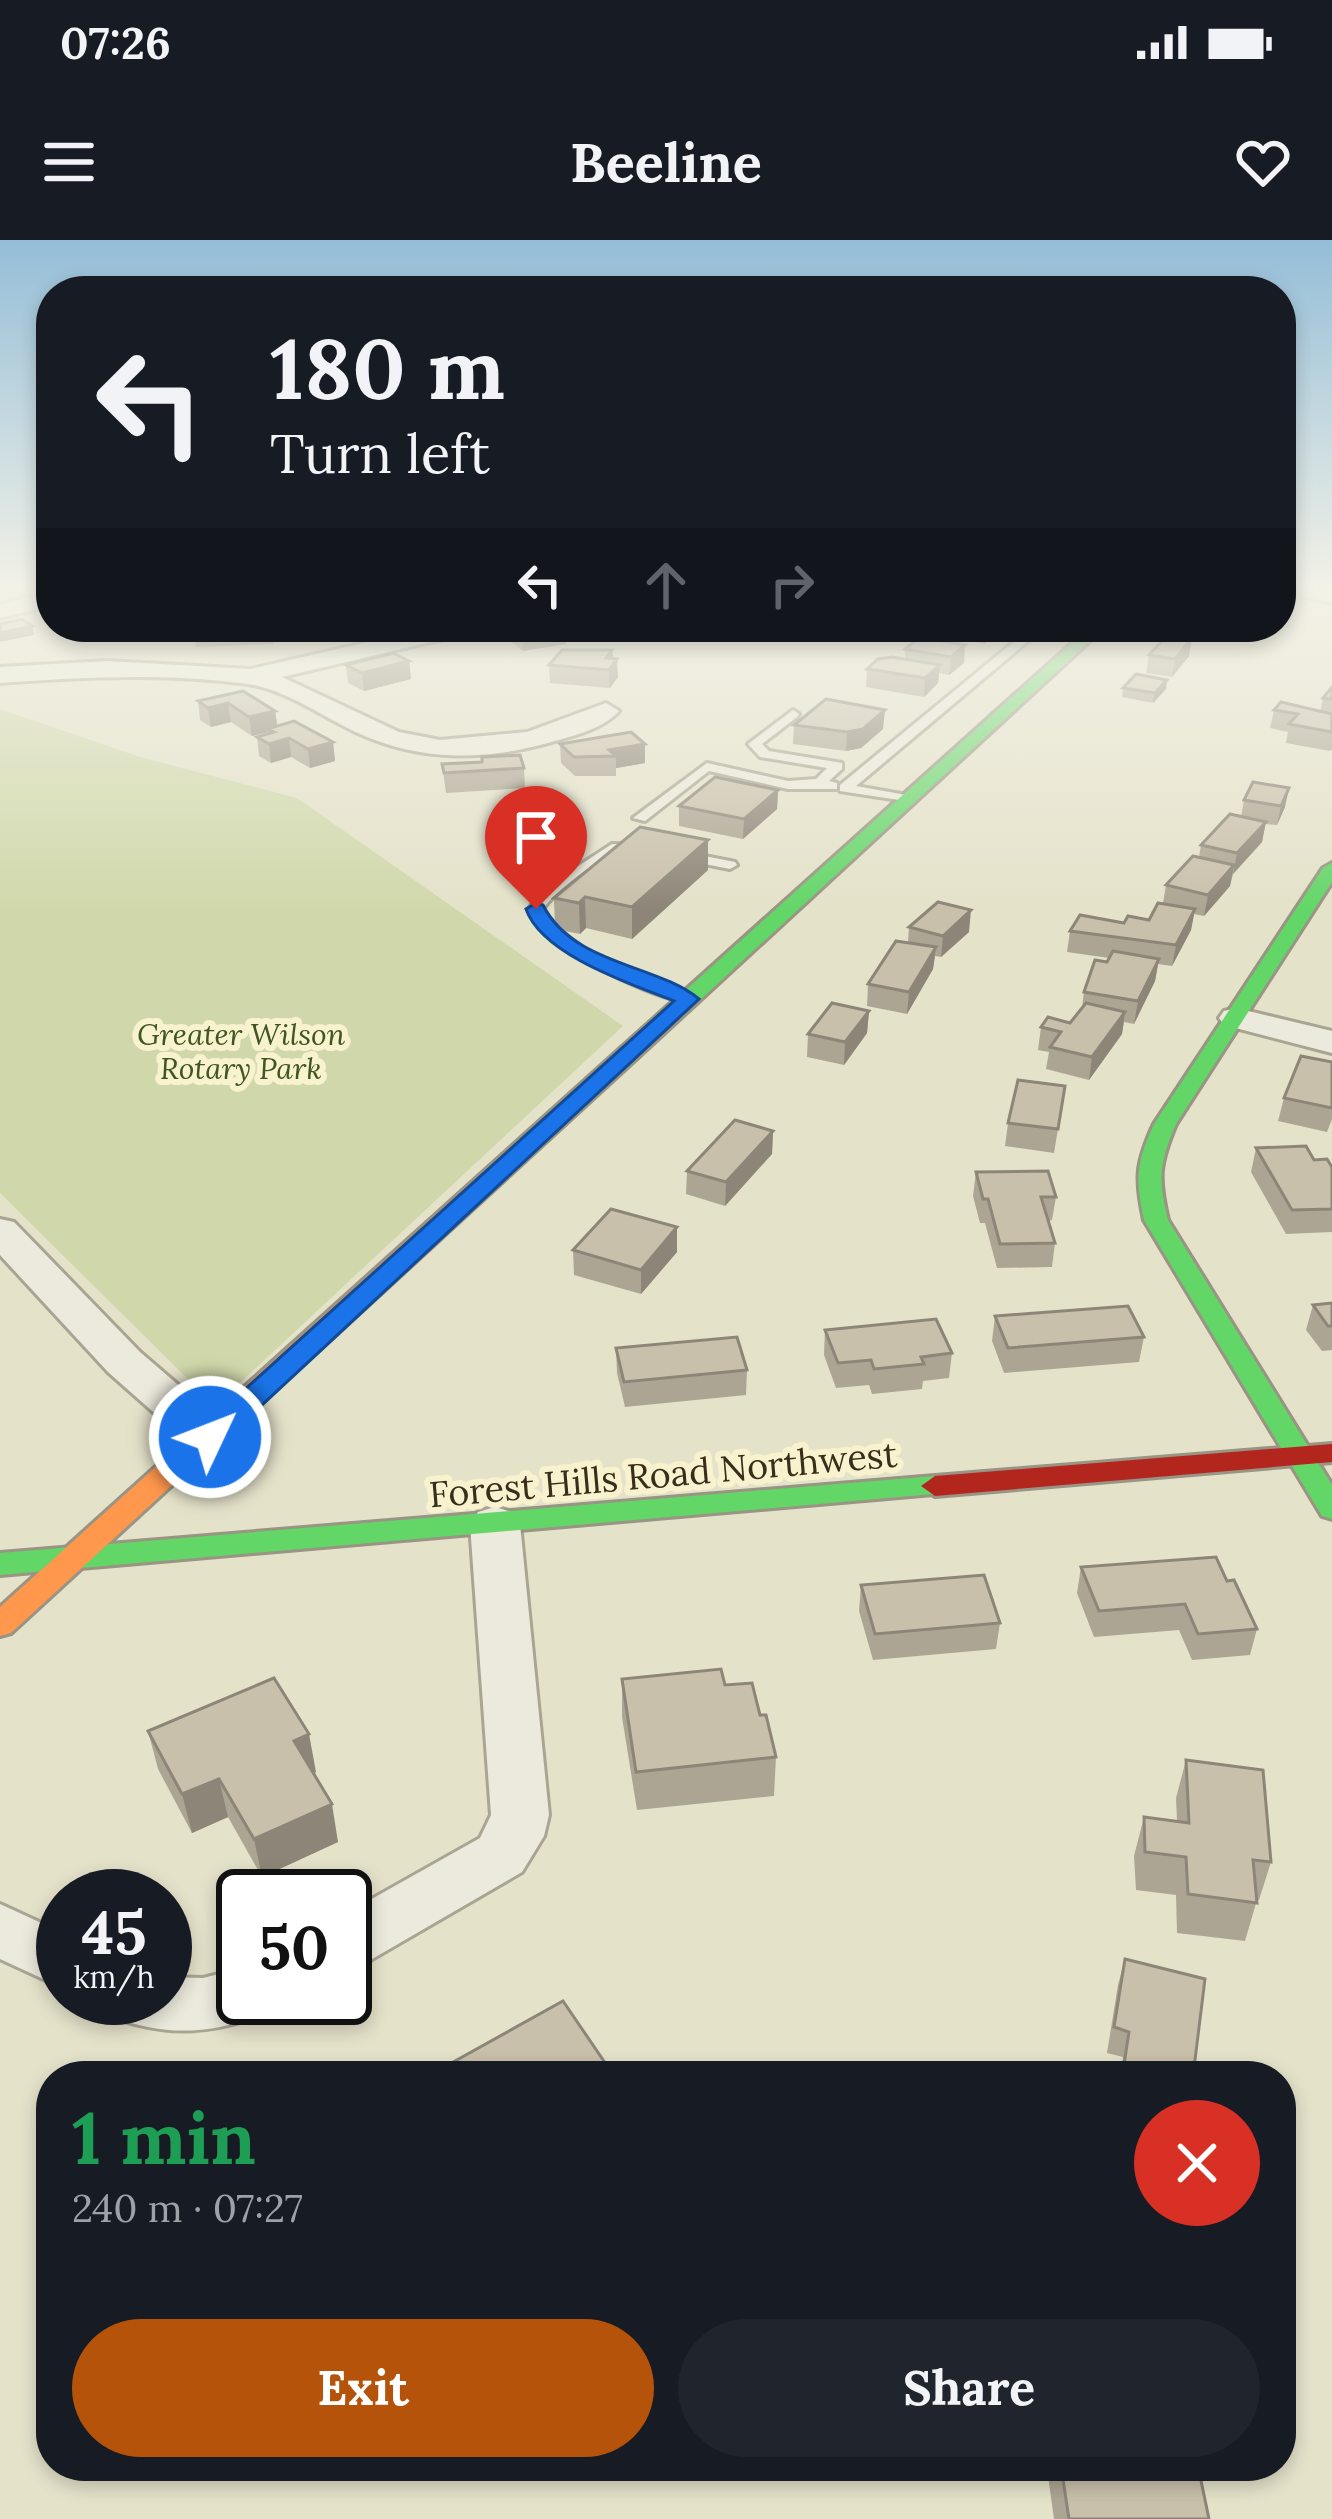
<!DOCTYPE html>
<html lang="en">
<head>
<meta charset="utf-8">
<style>
  :root { --surface:#171b24; --page:#20242c; --text:#f1f3f6; --muted:#9ea1a6; --accent:#b45309 }
  body { margin:0; font-family:Lora,serif; background:var(--page); color:var(--text); height:100vh; display:flex; flex-direction:column; font-size:45px; white-space:nowrap }
  * { box-sizing:border-box; margin:0 }
  p { font-size:39px; color:var(--muted) }
  .icon { flex:none; width:66px; height:66px; fill:none; stroke:currentColor; stroke-width:2; stroke-linecap:round; stroke-linejoin:round }
  .map { position:relative; flex:1; overflow:hidden }
  .panel { position:absolute; left:36px; top:1821px; width:1260px; height:420px; display:flex; flex-direction:column; background:var(--surface); border-radius:48px; box-shadow:0 6px 18px #0003 }
  .panel>* { flex:none }
  .top-card { position:absolute; left:36px; top:36px; width:1260px; height:366px; border-radius:48px; box-shadow:0 6px 18px #0003; background:#171b24; color:var(--text); overflow:hidden }
  .speed { position:absolute; left:36px; top:1629px; display:flex; gap:24px; font-size:60px; font-weight:700; text-align:center }
  .speed>* { display:grid; place-content:center; width:156px; height:156px; border-radius:50%; background:var(--surface); box-shadow:0 6px 18px #0003; line-height:1 }
  .speed small { font-size:30px; font-weight:400 }
  .speed .limit { border:6px solid #111; border-radius:18px; background:#fff; color:#111 }
  .pin { position:absolute; display:grid; place-items:center; width:102px; height:102px; color:#fff; margin:-123px -51px; border-radius:50% 50% 50% 0; rotate:-45deg; box-shadow:0 0 12px #0007 }
  .pin .icon { rotate:45deg }
  .me { position:absolute; width:132px; margin:-66px; rotate:47deg; stroke-linejoin:round; filter:drop-shadow(0 0 9px #0008) }
  .turn { display:flex; align-items:center; gap:42px; height:252px; padding:0 36px; font-size:54px }
  .turn .icon { width:156px; height:156px; stroke-width:2.5 }
  .turn b { display:block; font-size:84px; line-height:102px }
  .lanes { display:flex; align-items:center; height:114px; padding:0 36px; background:#0003; justify-content:center; gap:60px; direction:ltr }
  .lanes .off { opacity:.35 }
  .round { display:grid; place-items:center; flex:none; width:126px; height:126px; border-radius:63px; background:var(--page) }
  .overview { display:flex; align-items:center; justify-content:space-between; height:204px; padding:0 36px }
  h1 { font-size:72px; font-weight:700; line-height:90px; color:#1e9e55 }
  .button { display:flex; gap:24px; margin-top:auto; padding:24px 36px }
  .button a { flex:1; height:138px; border-radius:72px; background:var(--accent); color:#fff; font-size:48px; font-weight:700; line-height:138px; text-align:center }
  .button a+a { background:var(--page); color:var(--text) }
  .status { display:flex; justify-content:space-between; align-items:center; height:84px; padding:0 60px; background:var(--surface); direction:ltr }
  .status svg { height:33px; fill:currentColor }
  header { display:flex; justify-content:space-between; align-items:center; height:156px; padding:0 36px; background:var(--surface); font-size:54px; font-weight:700 }
  .map>svg:first-child { display:block }
</style>
</head>
<body>
<div class="status"><b>07:26</b><svg viewBox="0 0 49 12"><path d="M0 12V9h3v3zM5 12V6h3v6zM10 12V3h3v9zM15 12V0h3v12zM26 1h20v11H26zM47 4h2v5h-2z"/></svg></div>
<header><svg class="icon" aria-label="menu" viewBox="0 0 24 24"><path d="M4 6h16M4 12h16M4 18h16"/></svg>Beeline<svg class="icon" aria-label="heart" viewBox="0 0 24 24"><path d="M12 20l-8-8c-3-5 5-10 8-4 3-6 11-1 8 4z"/></svg></header>
<div class="map">
<svg width="1332" height="2279" viewBox="0 0 1332 2279">
  <rect width="100%" height="100%" fill="#e5e2ca"/>
  <polygon fill="#d0d8ab" points="0,469 140,517 297,558 623,786 215,1166 0,953"/>
  <g fill="none" stroke-linecap="round" stroke-linejoin="round">
    <g stroke="#aaa593" stroke-width="6">
      <g id="lane">
        <polygon points="1032,387 1045,387 856,546 912,556 912,562 840,551 840,545"/>
        <polygon points="793,470 799,474 797,477 762,504 769,511 842,523 842,529 829,541 837,543 837,549 788,549 709,531 645,581 633,578 707,523 788,541 816,539 827,528 760,517 748,504"/>
        <path d="M612,604L642,605L649,609C637,615 624,609 612,614C593,623 554,652 543,669C573,717 644,737 695,756V762C664,764 578,720 553,699C542,690 536,681 529,669L540,651Z"/>
        <polygon points="684,612 735,622 737,625 730,629 679,619 679,613"/>
      </g>
    </g>
    <g stroke="#aaa593" stroke-width="6">
      <g id="street">
        <polygon points="1299,351 1332,351 1332,363 1302,356"/>
        <polygon points="51,352 51,366 0,378 0,364"/>
        <path d="M434,387H477L473,392L282,437L399,492L440,500L527,492L606,463L619,471C602,490 569,497 544,504C473,523 406,520 340,484C311,469 281,449 248,444C166,433 82,437 0,443V427L107,421L251,429Z"/>
        <polygon points="1236,768 1332,791 1332,813 1224,785 1219,778 1224,771"/>
        <polygon points="0,979 14,982 140,1112 226,1186 233,1197 226,1208 210,1212 194,1208 108,1132 0,1015"/>
        <polygon points="495,1267 512,1272 520,1284 549,1575 544,1596 522,1632 367,1722 345,1730 345,1674 480,1598 491,1575 470,1284 478,1272"/>
        <polygon points="0,1664 63,1693 63,1748 0,1719"/>
        <path d="M243,1728V1758H273L265,1774C210,1794 168,1797 112,1777L103,1758H165V1737L203,1738Z"/>
      </g>
    </g>
    <g stroke="#999484" stroke-width="6">
      <g id="fast">
        <polygon points="1090,387 1105,387 637,818 621,818 621,808"/>
        <path d="M1332,623V642L1176,884C1159,924 1158,938 1168,980L1332,1245V1279L1322,1276L1144,980C1135,938 1136,923 1154,884L1323,628Z"/>
        <polygon points="935,1236 949,1246 945,1253 0,1335 0,1313"/>
      </g>
    </g>
    <g stroke="#999484" stroke-width="6">
      <polygon id="slow" points="629,807 637,808 637,818 11,1393 0,1396 0,1367 621,808"/>
    </g>
    <g stroke="#999484" stroke-width="6">
      <polygon id="jam" points="1332,1204 1332,1222 935,1256 921,1246 935,1236"/>
    </g>
    <use href="#lane" fill="#eceadc" fill-rule="evenodd"/>
    <use href="#street" fill="#eceadc" fill-rule="evenodd"/>
    <use href="#fast" fill="#63d668" fill-rule="evenodd"/>
    <use href="#slow" fill="#ff974d" fill-rule="evenodd"/>
    <use href="#jam" fill="#b3261e" fill-rule="evenodd"/>
  </g>
  <g fill="#ada593">
    <polygon points="51,367 51,386 49,385 45,368"/>
    <polygon points="56,387 114,387 83,394"/>
    <polygon points="272,387 273,404 196,407 194,390"/>
    <polygon points="291,387 357,387 357,390 301,399 292,391"/>
    <polygon points="508,387 565,387 566,404 523,411 509,400"/>
    <polygon points="776,387 814,387 814,396 797,400 776,391"/>
    <polygon points="939,387 1000,387 999,392 984,404 938,395"/>
    <polygon points="920,397 964,423 949,435 939,433 938,443 924,457 866,447 867,429 905,419 905,409"/>
    <polygon points="612,410 618,437 610,448 550,443 549,425"/>
    <polygon points="1149,415 1189,416 1172,437 1146,433"/>
    <polygon points="409,421 411,439 364,451 348,443 346,425"/>
    <polygon points="1167,440 1166,449 1153,463 1122,457 1123,448"/>
    <polygon points="1332,447 1332,509 1330,511 1286,503 1288,492 1270,488 1274,470 1320,472 1323,458"/>
    <polygon points="243,451 275,471 277,486 333,502 335,521 310,528 291,517 271,523 259,516 257,497 268,494 268,492 252,496 231,482 211,487 200,480 198,461"/>
    <polygon points="794,485 883,489 861,508 846,511 793,504"/>
    <polygon points="560,504 645,504 645,523 616,528 616,536 575,536 561,523"/>
    <polygon points="442,524 524,528 525,548 446,553"/>
    <polygon points="778,550 777,569 743,599 679,586 679,566"/>
    <polygon points="1244,560 1285,567 1277,585 1265,584 1262,602 1233,634 1230,646 1204,676 1194,674 1191,690 1172,726 1158,724 1155,741 1134,784 1124,782 1122,794 1089,840 1046,829 1049,812 1038,810 1041,787 1070,783 1082,768 1084,752 1109,718 1067,712 1070,691 1149,680 1163,663 1166,645 1199,617 1201,605 1241,577"/>
    <polygon points="708,630 632,699 586,688 580,694 555,689 554,658"/>
    <polygon points="909,687 969,692 941,717 935,716 933,729 907,774 867,766 868,744 908,702"/>
    <polygon points="869,771 867,793 844,825 807,817 808,794"/>
    <polygon points="1332,822 1332,879 1327,892 1278,881 1284,858"/>
    <polygon points="1065,846 1054,913 1005,906 1008,883"/>
    <polygon points="773,891 772,914 725,966 686,954 687,931"/>
    <polygon points="1256,908 1314,920 1332,927 1332,992 1286,994 1251,932"/>
    <polygon points="976,932 1056,957 1052,980 1048,981 1055,1003 1052,1027 997,1028 985,983 980,983 973,956"/>
    <polygon points="573,1010 677,1012 641,1054 574,1035"/>
    <polygon points="1332,1063 1332,1110 1322,1111 1306,1090 1313,1065"/>
    <polygon points="995,1076 1144,1097 1139,1122 1004,1133 992,1101"/>
    <polygon points="825,1090 952,1113 949,1138 923,1141 922,1149 872,1154 869,1145 836,1148 824,1115"/>
    <polygon points="616,1108 747,1130 746,1155 625,1167 617,1133"/>
    <polygon points="1081,1327 1227,1341 1257,1389 1250,1415 1192,1420 1179,1390 1094,1397 1077,1353"/>
    <polygon points="861,1345 1000,1383 996,1409 873,1420 859,1371"/>
    <polygon points="622,1439 725,1445 760,1475 776,1517 774,1556 637,1570 622,1477"/>
    <polygon points="148,1491 316,1532 314,1533 338,1602 262,1637 228,1577 192,1593 158,1529"/>
    <polygon points="1186,1520 1271,1622 1259,1660 1257,1660 1245,1701 1177,1693 1176,1655 1136,1650 1134,1616 1144,1577 1177,1581 1176,1558"/>
    <polygon points="1125,1719 1193,1836 1120,1836 1123,1817 1107,1813 1118,1745"/>
    <polygon points="1051,2226 1198,2226 1209,2279 1054,2279 1048,2236"/>
  </g>
  <g fill="#8d8678">
    <polygon points="32,386 34,395 0,402 0,393"/>
    <polygon points="81,387 114,387 83,394"/>
    <polygon points="299,387 357,387 357,390 301,399"/>
    <polygon points="565,387 566,404 523,411 522,393"/>
    <polygon points="814,387 814,396 797,400 797,391"/>
    <polygon points="986,387 1000,387 999,392 984,404"/>
    <polygon points="1192,398 1189,416 1172,437 1175,419"/>
    <polygon points="965,405 964,423 949,435 951,417"/>
    <polygon points="612,410 613,425 617,419 618,437 610,448 609,430 606,418"/>
    <polygon points="409,421 411,439 364,451 362,433"/>
    <polygon points="940,425 938,443 924,457 925,438"/>
    <polygon points="1167,440 1166,449 1153,463 1155,453"/>
    <polygon points="228,463 231,482 211,487 208,468"/>
    <polygon points="885,470 883,489 861,508 846,511 847,492"/>
    <polygon points="275,471 278,489 267,489 268,492 252,496 249,477"/>
    <polygon points="289,498 291,517 271,523 269,504"/>
    <polygon points="333,502 335,521 310,528 308,509"/>
    <polygon points="645,504 645,523 616,528 616,516 609,510"/>
    <polygon points="1289,548 1285,567 1277,585 1281,566"/>
    <polygon points="778,550 777,569 743,599 744,579"/>
    <polygon points="1266,582 1262,602 1233,634 1237,613"/>
    <polygon points="708,600 708,630 632,699 632,667"/>
    <polygon points="1234,625 1230,646 1204,676 1208,655"/>
    <polygon points="585,657 586,688 580,694 579,663"/>
    <polygon points="1195,669 1191,690 1172,726 1176,705"/>
    <polygon points="971,670 969,692 941,717 943,696"/>
    <polygon points="936,707 933,729 907,774 909,752"/>
    <polygon points="1159,719 1155,741 1134,784 1138,761"/>
    <polygon points="869,771 867,793 844,825 845,802"/>
    <polygon points="1125,772 1122,794 1089,840 1092,817"/>
    <polygon points="773,891 772,914 725,966 726,942"/>
    <polygon points="677,987 677,1012 641,1054 641,1030"/>
    <polygon points="309,1494 316,1532 300,1539 294,1501"/>
    <polygon points="219,1539 228,1577 192,1593 182,1554"/>
    <polygon points="332,1564 338,1602 262,1637 254,1599"/>
  </g>
  <g fill="#c9c0ab" stroke="#8d8678" stroke-width="3">
    <polygon points="22,379 32,386 0,393 0,384"/>
    <polygon points="194,387 255,387 194,390"/>
    <polygon points="514,387 560,387 522,393"/>
    <polygon points="787,387 814,387 797,391"/>
    <polygon points="1167,395 1192,398 1175,419 1149,415"/>
    <polygon points="920,397 965,405 951,417 905,409"/>
    <polygon points="562,410 612,410 606,418 617,419 609,430 549,425"/>
    <polygon points="393,413 409,421 362,433 346,425"/>
    <polygon points="892,417 940,425 925,438 867,429 878,419"/>
    <polygon points="1136,434 1167,440 1155,453 1123,448"/>
    <polygon points="1332,447 1332,459 1323,458"/>
    <polygon points="243,451 275,471 249,477 228,463 208,468 198,461"/>
    <polygon points="826,459 885,470 863,489 847,492 794,485"/>
    <polygon points="1281,462 1332,474 1332,492 1289,484 1298,474 1274,470"/>
    <polygon points="294,481 333,502 308,509 289,498 269,504 257,497 274,492 267,489"/>
    <polygon points="631,492 645,504 609,510 616,516 574,517 560,504"/>
    <polygon points="520,515 524,528 444,533 442,524 482,522 482,517"/>
    <polygon points="715,537 778,550 744,579 679,566"/>
    <polygon points="1253,542 1289,548 1281,566 1244,560"/>
    <polygon points="1230,574 1266,582 1237,613 1201,605"/>
    <polygon points="640,587 708,600 632,667 585,657 579,663 554,658"/>
    <polygon points="1193,616 1234,625 1208,655 1166,645"/>
    <polygon points="938,662 971,670 943,696 909,687"/>
    <polygon points="1158,663 1195,669 1176,705 1070,691 1080,675 1124,683 1128,676 1149,680"/>
    <polygon points="896,701 936,707 909,752 868,744"/>
    <polygon points="1113,711 1159,719 1138,761 1084,752 1095,720 1107,722"/>
    <polygon points="832,763 869,771 845,802 808,794"/>
    <polygon points="1086,763 1125,772 1092,817 1050,807 1061,792 1041,787 1048,777 1070,783"/>
    <polygon points="1301,816 1332,822 1332,868 1284,858"/>
    <polygon points="1018,840 1065,846 1058,889 1008,883"/>
    <polygon points="735,880 773,891 726,942 687,931"/>
    <polygon points="1306,906 1314,920 1327,919 1332,927 1332,969 1292,970 1256,908"/>
    <polygon points="1048,931 1056,957 1041,957 1055,1003 1000,1004 988,959 983,959 976,932"/>
    <polygon points="611,969 677,987 641,1030 573,1010"/>
    <polygon points="1332,1063 1332,1086 1328,1086 1313,1065"/>
    <polygon points="1128,1066 1144,1097 1008,1108 995,1076"/>
    <polygon points="936,1079 952,1113 921,1117 924,1124 874,1129 871,1120 838,1123 825,1090"/>
    <polygon points="737,1097 747,1130 624,1142 616,1108"/>
    <polygon points="1216,1317 1227,1341 1234,1340 1257,1389 1198,1394 1185,1364 1099,1371 1081,1327"/>
    <polygon points="984,1335 1000,1383 875,1394 861,1345"/>
    <polygon points="721,1429 725,1445 752,1443 760,1475 766,1475 776,1517 636,1532 622,1439"/>
    <polygon points="274,1438 309,1494 294,1501 332,1564 254,1599 219,1539 182,1554 148,1491"/>
    <polygon points="1186,1520 1263,1530 1271,1622 1253,1620 1257,1663 1188,1654 1186,1617 1145,1612 1144,1577 1189,1583"/>
    <polygon points="1125,1719 1205,1739 1193,1836 1143,1836 1123,1831 1129,1792 1114,1787"/>
    <polygon points="563,1761 614,1836 452,1836 446,1826"/>
    <polygon points="1061,2226 1198,2226 1209,2279 1069,2279"/>
  </g>
  <linearGradient id="sky" x2="0" y2="1"><stop stop-color="#94bed8"/><stop offset="0.52" stop-color="#f3f2e7"/><stop offset="1" stop-color="#f3f2e7" stop-opacity="0"/></linearGradient>
  <rect width="1332" height="670" fill="url(#sky)"/>
  <path fill="#1a73e8" stroke="#114b97" stroke-width="3" d="M536,663L543,665C573,725 657,724 699,759L220,1204H200L196,1197L200,1190L674,761C631,744 542,715 526,669Z"/>
  <g text-anchor="middle" dominant-baseline="central" stroke-width="12" stroke-linejoin="round" paint-order="stroke">
    <g font-size="30" font-style="italic" fill="#405620" stroke="#f8f2ce">
      <text x="241" y="794">Greater Wilson<tspan x="241" dy="34">Rotary Park</tspan></text>
    </g>
    <g font-size="36" fill="#382e1b" stroke="#f8f2ce">
      <text transform="translate(663 1234) rotate(-5)">Forest Hills Road Northwest</text>
    </g>
  </g>
</svg>
<div class="speed"><div>45<small>km/h</small></div><div class="limit">50</div></div>
<div class="pin" style="left:536px;top:669px;background:#d93025"><svg class="icon" aria-label="arrive" viewBox="0 0 24 24"><path d="M6 21V4h12l-3 4 3 4H6"/></svg></div>
<svg class="me" style="left:210px;top:1197px" viewBox="-20 -20 40 40"><circle r="17" fill="#1a73e8" stroke="#fff" stroke-width="3"/><path d="M0-11L8 9 0 5-8 9z" fill="#fff"/></svg>
<div class="top-card">
<div class="turn"><svg class="icon" aria-label="left" viewBox="0 0 24 24"><path d="M17 20v-9H6M10 6l-5 5 5 5"/></svg><div><b>180 m</b>Turn left</div></div>
<div class="lanes"><svg class="icon" aria-label="left" viewBox="0 0 24 24"><path d="M17 20v-9H6M10 6l-5 5 5 5"/></svg><svg class="icon off" aria-label="ahead" viewBox="0 0 24 24"><path d="M12 20V5M6 11l6-6 6 6"/></svg><svg class="icon off" aria-label="right" viewBox="0 0 24 24"><path d="M7 20v-9h11M14 6l5 5-5 5"/></svg></div>
</div>
<section class="panel">
<div class="overview"><div><h1>1 min</h1><p>240 m · 07:27</p></div><a class="round" style="background:#d93025;color:#fff"><svg class="icon" aria-label="close" viewBox="0 0 24 24"><path d="M6 6l12 12M18 6L6 18"/></svg></a></div>
<div class="button"><a>Exit</a><a>Share</a></div>
</section>
</div>
</body>
</html>
